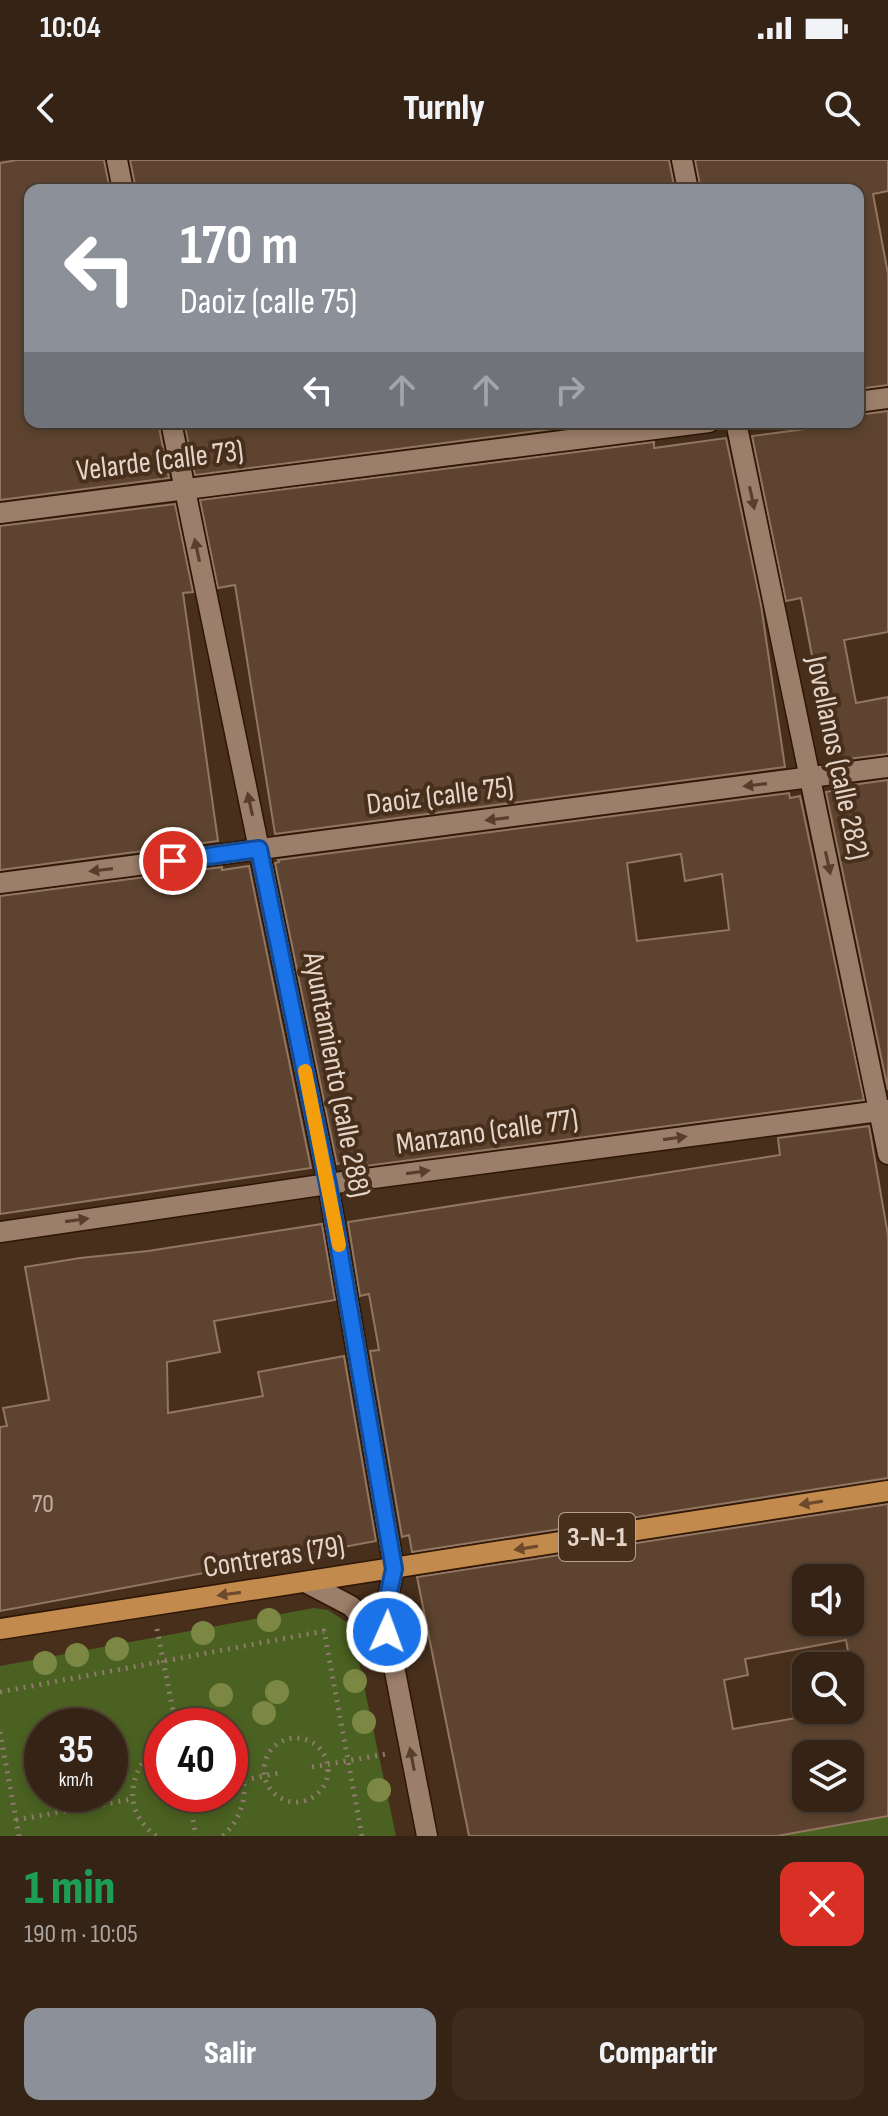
<!DOCTYPE html>
<html lang="es">
<head>
<meta charset="utf-8">
<style>
  :root { --surface:#352315; --page:#3d2b1e; --text:#f1f3f6; --muted:#aaa4a0; --line:#4f4034; --accent:#8c9099 }
  body { margin:0; font-family:"Sofia Sans Condensed",sans-serif; background:var(--page); color:var(--text); height:100vh; display:flex; flex-direction:column; font-size:30px; white-space:nowrap }
  * { box-sizing:border-box; margin:0 }
  p { font-size:26px; color:var(--muted) }
  .icon { flex:none; width:44px; height:44px; fill:none; stroke:currentColor; stroke-width:2; stroke-linecap:round; stroke-linejoin:round }
  .map { position:relative; height:1676px; overflow:hidden }
  .details { display:flex; flex-direction:column; background:var(--surface); flex:1 }
  .details>* { flex:none }
  .banner { position:absolute; left:24px; top:24px; width:840px; height:244px; border-radius:16px; box-shadow:0 4px 12px #0003,0 0 0 2px var(--line); background:#8c9099; color:#fff; overflow:hidden }
  .controls { position:absolute; left:792px; top:1404px; display:grid; gap:16px }
  .controls a { display:grid; place-items:center; width:72px; height:72px; border-radius:16px; background:var(--surface); box-shadow:0 4px 12px #0003,0 0 0 2px var(--line); font-size:40px }
  .speed { position:absolute; left:24px; top:1548px; display:flex; gap:16px; font-size:40px; font-weight:700; text-align:center }
  .speed>* { display:grid; place-content:center; width:104px; height:104px; border-radius:50%; background:var(--surface); box-shadow:0 4px 12px #0003,0 0 0 2px var(--line); line-height:1 }
  .speed small { font-size:20px; font-weight:400 }
  .speed .limit { border:12px solid #d22; background:#fff; color:#111 }
  .pin { position:absolute; display:grid; place-items:center; width:68px; height:68px; color:#fff; margin:-34px; border:4px solid #fff; border-radius:50%; box-shadow:0 2px 8px #0007 }
  .me { position:absolute; width:88px; margin:-44px; rotate:2deg; stroke-linejoin:round; filter:drop-shadow(0 0 6px #0008) }
  .turn { display:flex; align-items:center; gap:28px; height:168px; padding:0 24px; font-size:36px }
  .turn .icon { width:104px; height:104px; stroke-width:2.5 }
  .turn b { display:block; font-size:56px; line-height:68px }
  .lanes { display:flex; align-items:center; height:76px; padding:0 24px; background:#0003; justify-content:center; gap:40px; direction:ltr }
  .lanes .off { opacity:.35 }
  .round { display:grid; place-items:center; flex:none; width:84px; height:84px; border-radius:16px; background:var(--page) }
  .head { display:flex; align-items:center; justify-content:space-between; height:136px; padding:0 24px }
  h1 { font-size:48px; font-weight:800; line-height:60px; color:#1e9e55 }
  .button { display:flex; gap:16px; margin-top:auto; padding:16px 24px }
  .button a { flex:1; height:92px; border-radius:16px; background:var(--accent); color:#fff; font-size:32px; font-weight:800; line-height:92px; text-align:center }
  .button a+a { background:var(--page); color:var(--text) }
  .status { display:flex; justify-content:space-between; align-items:center; height:56px; padding:0 40px; background:var(--surface); direction:ltr }
  .status svg { height:22px; fill:currentColor }
  header { display:flex; justify-content:space-between; align-items:center; height:104px; padding:0 24px; background:var(--surface); font-size:36px; font-weight:800 }
  .map>svg:first-child { display:block }
</style>
</head>
<body>
<div class="status"><b>10:04</b><svg viewBox="0 0 49 12"><path d="M0 12V9h3v3zM5 12V6h3v6zM10 12V3h3v9zM15 12V0h3v12zM26 1h20v11H26zM47 4h2v5h-2z"/></svg></div>
<header><svg class="icon" aria-label="back" viewBox="0 0 24 24"><path d="M15 5l-7 7 7 7"/></svg>Turnly<svg class="icon" aria-label="search" viewBox="0 0 24 24"><circle cx="10" cy="10" r="6"/><path d="M15 15l6 6"/></svg></header>
<div class="map">
<svg width="888" height="1676" viewBox="0 0 888 1676">
  <rect width="100%" height="100%" fill="#472f1c"/>
  <g fill="#4a6121" fill-rule="evenodd">
    <path d="M314,1448L328,1450L351,1465L396,1676H0V1506ZM42,1566H110V1634H42ZM162,1566H230V1634H162Z"/>
    <polygon points="888,1656 888,1676 779,1676"/>
  </g>
  <g fill="#5e4430" stroke="#927661" stroke-width="2" fill-rule="evenodd">
    <polygon points="17,0 104,0 110,30 30,30 30,262 158,262 169,318 0,340 0,3"/>
    <polygon points="130,0 669,0 675,30 136,30"/>
    <polygon points="695,0 888,0 888,31 873,34 888,114 888,225 858,229 858,30 701,30"/>
    <polygon points="888,251 888,472 844,480 856,543 888,537 888,594 832,601 801,438 786,441 752,276 858,262 858,255"/>
    <polygon points="184,262 607,262 195,315"/>
    <polygon points="726,278 761,445 785,607 275,674 235,425 218,428 200,340 654,282 654,288"/>
    <polygon points="175,344 193,432 183,433 218,681 0,710 0,366"/>
    <polygon points="888,620 888,930 826,632 837,630 837,627"/>
    <path d="M789,633L790,638L800,636L864,940L343,1009L342,1003L337,1004L275,703L279,702L278,700ZM681,694L685,721L722,714L729,770L637,781L627,703Z"/>
    <polygon points="249,706 311,1008 0,1054 0,736 222,707 222,710"/>
    <polygon points="869,966 888,1075 888,1318 412,1392 409,1375 402,1377 370,1191 379,1190 369,1134 360,1136 348,1062 780,995 778,978"/>
    <polygon points="322,1064 335,1140 214,1161 220,1192 167,1202 168,1253 263,1236 258,1212 344,1196 376,1381 0,1451 0,1267 7,1266 3,1248 49,1240 25,1107 80,1098 148,1091"/>
    <path d="M888,1344V1656L777,1676H469L417,1417ZM806,1418H850V1462H806ZM846,1480L858,1547L733,1569L724,1520L748,1515L745,1499ZM806,1594H850V1638H806Z"/>
  </g>
  <g fill="none" stroke-linecap="round" stroke-linejoin="round">
    <g stroke="#2d1604" stroke-width="23">
      <g id="minor">
        <polyline points="117,0 123,30"/>
        <polyline points="682,0 688,30"/>
        <polyline points="858,242 888,238"/>
        <polyline points="171,262 328,1024 394,1409 384,1455 427,1676"/>
        <polyline points="736,262 888,994"/>
        <polyline points="0,353 709,262"/>
        <polyline points="0,723 888,607"/>
        <polyline points="0,1072 328,1024 888,950"/>
        <polyline points="307,1423 351,1446 390,1489"/>
      </g>
    </g>
    <g stroke="#2d1604" stroke-width="23">
      <polyline id="major" points="0,1469 888,1331"/>
    </g>
    <g stroke="#8f7b6c" stroke-width="5" stroke-dasharray="2 6" stroke-linecap="butt">
      <polyline points="157,1469 176,1566"/>
      <polyline points="0,1532 324,1471 362,1676"/>
      <polyline points="0,1572 19,1676"/>
      <circle cx="296" cy="1610" r="32"/>
      <polyline points="312,1607 386,1594"/>
      <polyline points="244,1620 279,1613"/>
      <polyline points="16,1660 133,1639"/>
      <polyline points="193,1660 196,1676"/>
      <path d="M156,1676C119,1649 130,1606 162,1582"/>
      <path d="M223,1676C247,1653 252,1621 230,1594"/>
    </g>
    <use href="#minor" stroke="#9c7f6a" stroke-width="20"/>
    <use href="#major" stroke="#c38a4e" stroke-width="20"/>
  </g>
  <g fill="#7b8742">
    <circle cx="269" cy="1460" r="12"/>
    <circle cx="203" cy="1473" r="12"/>
    <circle cx="117" cy="1489" r="12"/>
    <circle cx="77" cy="1495" r="12"/>
    <circle cx="45" cy="1503" r="12"/>
    <circle cx="355" cy="1521" r="12"/>
    <circle cx="277" cy="1532" r="12"/>
    <circle cx="221" cy="1535" r="12"/>
    <circle cx="264" cy="1553" r="12"/>
    <circle cx="364" cy="1562" r="12"/>
    <circle cx="379" cy="1630" r="12"/>
  </g>
  <defs><path id="oneway-solid" d="M-6-.8H1V-3.2L6.5 0L1 3.2V.8H-6Z" transform="scale(2)"/></defs>
  <g fill="#583f2c">
    <use href="#oneway-solid" transform="translate(752 338) rotate(78)"/>
    <use href="#oneway-solid" transform="translate(197 390) rotate(-102)"/>
    <use href="#oneway-solid" transform="translate(755 625) rotate(173)"/>
    <use href="#oneway-solid" transform="translate(250 644) rotate(-102)"/>
    <use href="#oneway-solid" transform="translate(497 659) rotate(173)"/>
    <use href="#oneway-solid" transform="translate(828 703) rotate(78)"/>
    <use href="#oneway-solid" transform="translate(101 710) rotate(173)"/>
    <use href="#oneway-solid" transform="translate(675 978) rotate(-8)"/>
    <use href="#oneway-solid" transform="translate(418 1012) rotate(-8)"/>
    <use href="#oneway-solid" transform="translate(77 1060) rotate(-8)"/>
    <use href="#oneway-solid" transform="translate(412 1599) rotate(-101)"/>
  </g>
  <g fill="#6c4a2b">
    <use href="#oneway-solid" transform="translate(811 1343) rotate(171)"/>
    <use href="#oneway-solid" transform="translate(526 1388) rotate(171)"/>
    <use href="#oneway-solid" transform="translate(229 1434) rotate(172)"/>
  </g>
  <g fill="none" stroke-linecap="round" stroke-linejoin="round">
    <g stroke="#114b97" stroke-width="20">
      <polyline id="route" points="173,701 259,689 328,1024 394,1409 384,1455 387,1472"/>
    </g>
    <use href="#route" stroke="#1a73e8" stroke-width="14"/>
    <polyline stroke="#f59e0b" stroke-width="14" points="305,911 339,1085"/>
  </g>
  <g text-anchor="middle" dominant-baseline="central" stroke-width="8" stroke-linejoin="round" paint-order="stroke">
    <g font-size="26" fill="#c2b0a3">
      <text x="43" y="1344">70</text>
    </g>
    <rect fill="#472f1c" stroke="#b5a295" stroke-width="2" x="559" y="1353" width="76" height="48" rx="6"/>
    <g font-size="28" font-weight="bold" fill="#e4d4c9">
      <text x="597" y="1377">3-N-1</text>
    </g>
    <g font-size="30" fill="#e4d4c9" stroke="#472f1c">
      <text transform="translate(160 301) rotate(-7)">Velarde (calle 73)</text>
      <text transform="translate(837 598) rotate(78)">Jovellanos (calle 282)</text>
      <text transform="translate(440 636) rotate(-7)">Daoiz (calle 75)</text>
      <text transform="translate(336 915) rotate(79)">Ayuntamiento (calle 288)</text>
      <text transform="translate(487 972) rotate(-8)">Manzano (calle 77)</text>
      <text transform="translate(274 1397) rotate(-9)">Contreras (79)</text>
    </g>
  </g>
</svg>
<div class="controls">
<a><svg class="icon" aria-label="sound" viewBox="0 0 24 24"><path d="M4 9h4l5-4v14l-5-4H4zM17 9q2 3 0 6"/></svg></a>
<a><svg class="icon" aria-label="search" viewBox="0 0 24 24"><circle cx="10" cy="10" r="6"/><path d="M15 15l6 6"/></svg></a>
<a><svg class="icon" aria-label="layers" viewBox="0 0 24 24"><path d="M12 4l9 5-9 5-9-5zM3 14l9 5 9-5"/></svg></a>
</div>
<div class="speed"><div>35<small>km/h</small></div><div class="limit">40</div></div>
<div class="pin" style="left:173px;top:701px;background:#d93025"><svg class="icon" aria-label="arrive" viewBox="0 0 24 24"><path d="M6 21V4h12l-3 4 3 4H6"/></svg></div>
<svg class="me" style="left:387px;top:1472px" viewBox="-20 -20 40 40"><circle r="17" fill="#1a73e8" stroke="#fff" stroke-width="3"/><path d="M0-11L8 9 0 5-8 9z" fill="#fff"/></svg>
<div class="banner">
<div class="turn"><svg class="icon" aria-label="left" viewBox="0 0 24 24"><path d="M17 20v-9H6M10 6l-5 5 5 5"/></svg><div><b>170 m</b>Daoiz (calle 75)</div></div>
<div class="lanes"><svg class="icon" aria-label="left" viewBox="0 0 24 24"><path d="M17 20v-9H6M10 6l-5 5 5 5"/></svg><svg class="icon off" aria-label="ahead" viewBox="0 0 24 24"><path d="M12 20V5M6 11l6-6 6 6"/></svg><svg class="icon off" aria-label="ahead" viewBox="0 0 24 24"><path d="M12 20V5M6 11l6-6 6 6"/></svg><svg class="icon off" aria-label="right" viewBox="0 0 24 24"><path d="M7 20v-9h11M14 6l5 5-5 5"/></svg></div>
</div>
</div>
<section class="details">
<div class="head"><div><h1>1 min</h1><p>190 m · 10:05</p></div><a class="round" style="background:#d93025;color:#fff"><svg class="icon" aria-label="close" viewBox="0 0 24 24"><path d="M6 6l12 12M18 6L6 18"/></svg></a></div>
<div class="button"><a>Salir</a><a>Compartir</a></div>
</section>
</body>
</html>
